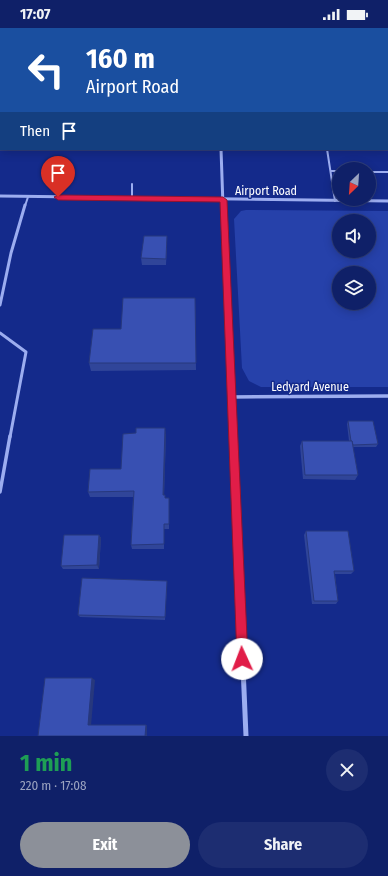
<!DOCTYPE html>
<html lang="en">
<head>
<meta charset="utf-8">
<style>
  :root { --surface:#0f2068; --page:#1d2d71; --text:#f1f3f6; --muted:#9ba3c0; --line:#2f3e7c; --accent:#8c9099 }
  body { margin:0; font-family:"Fira Sans Condensed",sans-serif; background:var(--page); color:var(--text); height:100vh; display:flex; flex-direction:column; font-size:15px; white-space:nowrap }
  * { box-sizing:border-box; margin:0 }
  p { font-size:13px; color:var(--muted) }
  .icon { flex:none; width:22px; height:22px; fill:none; stroke:currentColor; stroke-width:2; stroke-linecap:round; stroke-linejoin:round }
  .map { position:relative; height:708px; overflow:hidden }
  .sheet { display:flex; flex-direction:column; background:var(--surface); flex:1 }
  .sheet>* { flex:none }
  .hud { position:absolute; left:0px; top:0px; width:388px; height:122px; box-shadow:0 2px 10px #0003,0 0 0 1px var(--line); background:#1a4fa0; color:#fff; overflow:hidden }
  .needle { width:26px; rotate:205deg }
  .tools { position:absolute; left:332px; top:134px; display:grid; gap:8px }
  .tools a { display:grid; place-items:center; width:44px; height:44px; border-radius:50%; background:var(--surface); box-shadow:0 2px 10px #0003,0 0 0 1px var(--line); font-size:20px }
  .pin { position:absolute; display:grid; place-items:center; width:34px; height:34px; color:#fff; margin:-41px -17px; border-radius:50% 50% 50% 0; rotate:-45deg; box-shadow:0 0 4px #0007 }
  .pin .icon { rotate:45deg }
  .me { position:absolute; width:44px; margin:-22px; rotate:358deg; stroke-linejoin:round; filter:drop-shadow(0 0 3px #0008) }
  .turn { display:flex; align-items:center; gap:14px; height:84px; padding:0 20px; font-size:18px }
  .turn .icon { width:52px; height:52px; stroke-width:2.5 }
  .turn b { display:block; font-size:28px; line-height:34px }
  .then { display:flex; align-items:center; height:38px; padding:0 20px; background:#0003; gap:8px; font-size:15px }
  .round { display:grid; place-items:center; flex:none; width:42px; height:42px; border-radius:21px; background:var(--page) }
  .headline { display:flex; align-items:center; justify-content:space-between; height:68px; padding:0 20px }
  h1 { font-size:24px; font-weight:700; line-height:30px; color:#1e9e55 }
  .primary-button { display:flex; gap:8px; margin-top:auto; padding:8px 20px }
  .primary-button a { flex:1; height:46px; border-radius:24px; background:var(--accent); color:#fff; font-size:16px; font-weight:700; line-height:46px; text-align:center }
  .primary-button a+a { background:var(--page); color:var(--text) }
  .status { display:flex; justify-content:space-between; align-items:center; height:28px; padding:0 20px; background:var(--surface); direction:ltr }
  .status svg { height:11px; fill:currentColor }
  .map>svg:first-child { display:block }
</style>
</head>
<body>
<div class="status"><b>17:07</b><svg viewBox="0 0 49 12"><path d="M0 12V9h3v3zM5 12V6h3v6zM10 12V3h3v9zM15 12V0h3v12zM26 1h20v11H26zM47 4h2v5h-2z"/></svg></div>
<div class="map">
<svg width="388" height="708" viewBox="0 0 388 708">
  <rect width="100%" height="100%" fill="#142a8b"/>
  <path fill="#2641aa" fill-rule="evenodd" d="M246,182L388,183V359H261L249,353L242,340L234,191L241,183ZM339,193H369V223H339ZM339,245H369V275H339Z"/>
  <g fill="none" stroke-linecap="round" stroke-linejoin="round">
    <g stroke="#9cadf0" stroke-width="2">
      <polyline points="205,0 216,0"/>
      <polyline points="327,121 335,173"/>
      <polyline points="331,143 339,143"/>
      <polyline points="369,144 388,144"/>
      <polyline points="132,156 132,171"/>
      <polyline points="25,178 28,169"/>
    </g>
    <g stroke="#9cadf0" stroke-width="3">
      <polyline points="0,277 11,225 25,177"/>
      <polyline points="0,305 26,324 10,409"/>
    </g>
    <polyline stroke="#9cadf0" stroke-width="3.5" points="0,464 10,408"/>
    <g stroke="#9cadf0" stroke-width="3">
      <polyline points="221,121 223,178"/>
      <polyline points="0,168 388,173"/>
    </g>
    <g stroke="#9cadf0" stroke-width="3.5">
      <polyline points="223,177 233,409"/>
      <polyline points="231,369 388,368"/>
    </g>
    <polyline stroke="#9cadf0" stroke-width="5" points="233,408 246,708"/>
  </g>
  <g fill="#304599">
    <polygon points="0,0 52,0 52,1 1,1 1,104 0,104"/>
    <polygon points="387,69 388,72 388,123 350,122 350,121 387,121"/>
    <polygon points="167,215 166,237 142,237 141,230"/>
    <polygon points="195,270 196,342 91,343 89,335 121,301"/>
    <polygon points="348,393 378,416 376,419 353,419 358,447 355,452 303,451 300,418 302,413 349,413 347,396"/>
    <polygon points="166,406 164,467 165,470 169,475 169,501 164,501 164,521 132,521 131,517 133,469 90,469 88,464 121,441"/>
    <polygon points="306,503 354,543 351,546 335,546 338,573 336,576 312,576 304,507"/>
    <polygon points="99,507 101,510 99,541 63,541 61,538"/>
    <polygon points="167,556 165,592 80,589 78,587"/>
  </g>
  <g fill="#27387d">
    <polygon points="165,400 166,406 164,472 163,467"/>
    <polygon points="99,507 101,510 99,541 97,537"/>
    <polygon points="92,650 95,652 91,698 88,697"/>
    <polygon points="146,697 147,697 147,708 145,708"/>
  </g>
  <g fill="#3850b2" stroke="#27387d">
    <polygon points="0,0 48,0 48,1 1,1 1,94 0,94"/>
    <rect x="279" y="0" width="78" height="1"/>
    <polygon points="387,69 388,72 388,115 387,115"/>
    <polygon points="144,208 167,208 166,231 141,230"/>
    <polygon points="123,270 195,270 196,335 89,335 93,301 121,301"/>
    <polygon points="348,393 373,393 378,416 353,417 352,413 351,413"/>
    <polygon points="136,400 165,400 163,467 165,467 165,470 169,470 169,496 164,496 164,516 131,517 134,463 88,464 90,441 121,441 123,406 136,405"/>
    <polygon points="302,413 352,413 358,447 305,447"/>
    <polygon points="306,503 348,503 354,543 334,543 338,573 314,573"/>
    <polygon points="64,507 99,507 97,537 61,538"/>
    <polygon points="82,550 167,553 165,589 78,587"/>
    <polygon points="45,650 92,650 88,697 146,697 145,708 38,708"/>
  </g>
  <polygon fill="#e11d48" stroke="#92132f" points="58,167 223,169 227,172 248,631 247,635 242,637 238,635 237,631 220,174 58,172 54,169"/>
  <g text-anchor="middle" dominant-baseline="central" stroke-width="3" stroke-linejoin="round" paint-order="stroke">
    <g font-size="12" fill="#fff" stroke="#142a8b">
      <text x="266" y="163">Airport Road</text>
      <text x="310" y="359">Ledyard Avenue</text>
    </g>
  </g>
</svg>
<div class="tools">
<a><svg class="needle" viewBox="-14 -14 28 28"><path d="M0-13l5 13h-10z" fill="#e53935"/><path d="M0 13l5-13h-10z" fill="#9ba3c0"/></svg></a>
<a><svg class="icon" aria-label="sound" viewBox="0 0 24 24"><path d="M4 9h4l5-4v14l-5-4H4zM17 9q2 3 0 6"/></svg></a>
<a><svg class="icon" aria-label="layers" viewBox="0 0 24 24"><path d="M12 4l9 5-9 5-9-5zM3 14l9 5 9-5"/></svg></a>
</div>
<div class="pin" style="left:58px;top:169px;background:#d93025"><svg class="icon" aria-label="arrive" viewBox="0 0 24 24"><path d="M6 21V4h12l-3 4 3 4H6"/></svg></div>
<svg class="me" style="left:242px;top:631px" viewBox="-20 -20 40 40"><circle r="19" fill="#fff"/><path d="M0-13L10 11 0 6-10 11z" fill="#e11d48"/></svg>
<div class="hud">
<div class="turn"><svg class="icon" aria-label="left" viewBox="0 0 24 24"><path d="M17 20v-9H6M10 6l-5 5 5 5"/></svg><div><b>160 m</b>Airport Road</div></div>
<div class="then">Then<svg class="icon" aria-label="arrive" viewBox="0 0 24 24"><path d="M6 21V4h12l-3 4 3 4H6"/></svg></div>
</div>
</div>
<section class="sheet">
<div class="headline"><div><h1>1 min</h1><p>220 m · 17:08</p></div><a class="round"><svg class="icon" aria-label="close" viewBox="0 0 24 24"><path d="M6 6l12 12M18 6L6 18"/></svg></a></div>
<div class="primary-button"><a>Exit</a><a>Share</a></div>
</section>
</body>
</html>
